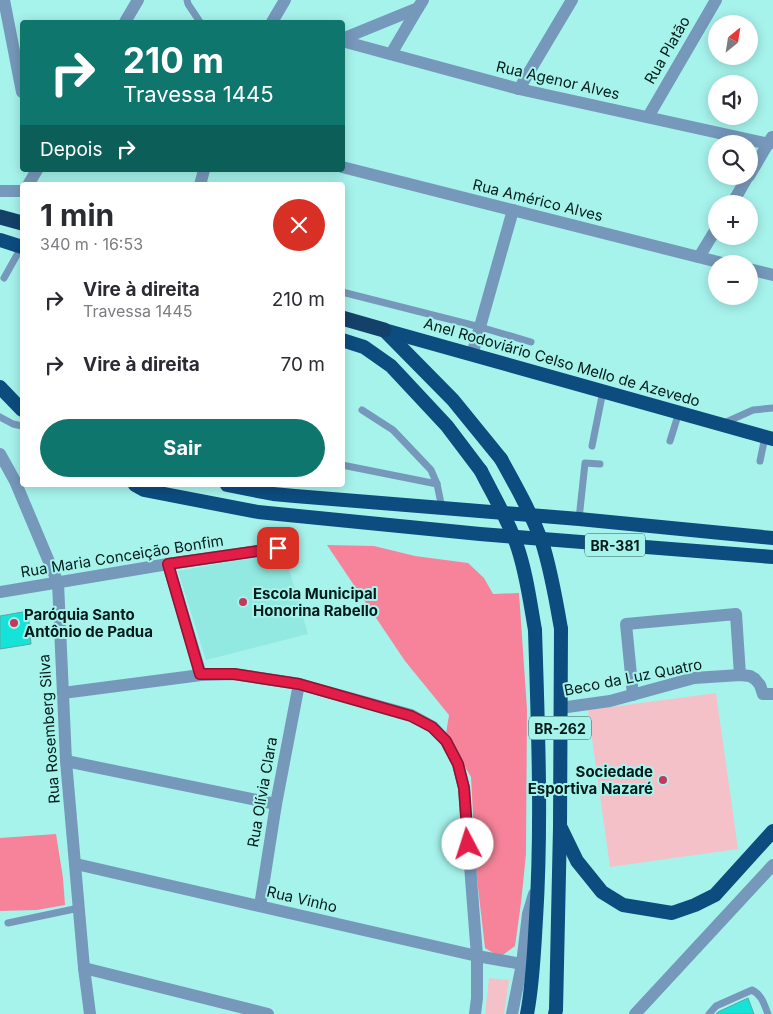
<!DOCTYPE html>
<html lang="pt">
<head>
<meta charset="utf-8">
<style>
  :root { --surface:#fff; --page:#f2f2f3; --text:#2b2b33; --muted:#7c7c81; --accent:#0f766e }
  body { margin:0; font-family:Inter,sans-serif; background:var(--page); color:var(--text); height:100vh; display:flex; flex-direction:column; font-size:19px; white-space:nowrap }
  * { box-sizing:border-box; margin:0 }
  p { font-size:16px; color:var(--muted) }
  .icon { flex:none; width:28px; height:28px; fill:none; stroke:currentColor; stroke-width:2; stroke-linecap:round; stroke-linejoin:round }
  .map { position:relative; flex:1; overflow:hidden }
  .panel { position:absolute; left:20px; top:182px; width:325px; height:305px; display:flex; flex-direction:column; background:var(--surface); border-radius:5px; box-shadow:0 2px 12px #0003 }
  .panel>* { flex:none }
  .banner { position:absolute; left:20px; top:20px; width:325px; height:152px; border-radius:5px; box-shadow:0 2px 12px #0003; background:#0f766e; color:#fff; overflow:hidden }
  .needle { width:32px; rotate:30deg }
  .controls { position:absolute; left:708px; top:15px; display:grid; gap:10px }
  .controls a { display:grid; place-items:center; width:50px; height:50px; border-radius:50%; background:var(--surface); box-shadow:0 2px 12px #0003; font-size:25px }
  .pin { position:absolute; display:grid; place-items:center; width:42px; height:42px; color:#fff; margin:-21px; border-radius:10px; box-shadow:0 2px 8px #0006 }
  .me { position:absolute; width:55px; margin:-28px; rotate:355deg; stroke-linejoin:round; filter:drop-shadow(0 0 4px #0008) }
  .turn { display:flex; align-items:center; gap:18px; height:105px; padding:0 20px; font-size:22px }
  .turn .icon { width:65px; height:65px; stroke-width:2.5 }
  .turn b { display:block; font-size:35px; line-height:42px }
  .then { display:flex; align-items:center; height:48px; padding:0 20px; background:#0003; gap:10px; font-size:19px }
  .round { display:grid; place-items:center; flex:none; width:52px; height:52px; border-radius:26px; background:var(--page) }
  .headline { display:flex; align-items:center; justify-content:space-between; height:85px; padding:0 20px }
  h1 { font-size:30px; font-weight:700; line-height:38px }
  .cta { display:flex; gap:10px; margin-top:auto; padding:10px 20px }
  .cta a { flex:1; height:58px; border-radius:30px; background:var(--accent); color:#fff; font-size:20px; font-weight:700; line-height:58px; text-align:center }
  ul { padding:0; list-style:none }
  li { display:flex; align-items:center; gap:15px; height:65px; padding:0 20px }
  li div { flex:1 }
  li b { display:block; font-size:19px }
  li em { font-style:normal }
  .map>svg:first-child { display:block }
</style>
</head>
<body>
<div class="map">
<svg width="773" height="1014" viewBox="0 0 773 1014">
  <rect width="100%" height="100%" fill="#a6f3ec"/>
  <polygon fill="#91e9e1" points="284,552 308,634 206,660 178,571"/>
  <g fill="#f5c1c9">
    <polygon points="716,693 738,849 610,867 588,710"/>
    <polygon points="489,978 509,980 504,1014 485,1014"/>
  </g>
  <g fill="#f6839a">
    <polygon points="327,545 374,546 415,556 468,563 484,578 493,594 519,593 527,709 526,854 521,903 515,946 500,957 485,948 476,870 471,777 446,734 449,715 405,661"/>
    <polygon points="56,834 63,878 65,905 37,910 0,911 0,838"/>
  </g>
  <g fill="#15e3d8" stroke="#5ba7a1">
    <polygon points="28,611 31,644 0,649 0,616"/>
    <polygon points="748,998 754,1014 716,1014 718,1012"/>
  </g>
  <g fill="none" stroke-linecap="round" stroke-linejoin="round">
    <g stroke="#7698ba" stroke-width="7">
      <polyline points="187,0 188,4 200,22"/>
      <polyline points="4,278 22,246"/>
      <polyline points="342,292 480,327 531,342"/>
      <polyline points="362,410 393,430 431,470 437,484 442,508"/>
      <polyline points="0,417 13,424 22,426"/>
      <polyline points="724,423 753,410 773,408"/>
      <polyline points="670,441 679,412"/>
      <polyline points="592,446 603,391"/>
      <polyline points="760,461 765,437"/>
      <polyline points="342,465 437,484"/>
      <polyline points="579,519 585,463 600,464"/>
      <polyline points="8,923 79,908"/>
      <path d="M709,1014L716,1006L752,990C762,995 764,1004 768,1014"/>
    </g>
    <g stroke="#7698ba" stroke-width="12">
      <polyline points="4,0 22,92"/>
      <polyline points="125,22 138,0"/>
      <polyline points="272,22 285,0"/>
      <polyline points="342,39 418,8 423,0"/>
      <polyline points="342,41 519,89 769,144"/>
      <polyline points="391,54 418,8"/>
      <polyline points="519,89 572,0"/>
      <polyline points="648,117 716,0"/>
      <polyline points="342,167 726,264"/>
      <polyline points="749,176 772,137"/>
      <polyline points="28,185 37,170"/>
      <polyline points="200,185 204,170"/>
      <polyline points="0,191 22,191"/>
      <polyline points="732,204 748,176"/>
      <polyline points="699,257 716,229"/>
      <polyline points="749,269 773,275"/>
      <polyline points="472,355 513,210"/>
      <polyline points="0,454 15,481 58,583 66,761 84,968 90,1014"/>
      <polyline points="168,564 201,675"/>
      <polyline points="0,592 168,564 278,548"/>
      <polyline points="63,693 201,675 234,674 299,684 411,715 433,727 446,741 458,764 464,788 477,956 477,998 475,1014"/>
      <polyline points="633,695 626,624 736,614 740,675"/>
      <polyline points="560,708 610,701 694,678 740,675 750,676 755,679 760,685 763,694 773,694"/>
      <polyline points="66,761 276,804"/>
      <polyline points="76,864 477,956 522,964"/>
      <polyline points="260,906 276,804 299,684"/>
      <polyline points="84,968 268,1014"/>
      <polyline points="512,1014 522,964 528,914 534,894"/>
      <polyline points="635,1014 773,865"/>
    </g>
    <g stroke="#0c4c7e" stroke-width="14">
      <polyline points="0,240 22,247"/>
      <polyline points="384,330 773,439"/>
      <polyline points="386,332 453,400 501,459"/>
      <polyline points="342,340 364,347 391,366 447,426 481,471"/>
      <polyline points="0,387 22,410"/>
      <polyline points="135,485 144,490 258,512 480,534 773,557"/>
      <polyline points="227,485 273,494 295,496 579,519 773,538"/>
      <polyline points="561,828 577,861 602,892 623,905 672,913 695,905 715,895 773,831"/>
      <path d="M527,1014C533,983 534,951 536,919C542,823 538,726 535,630"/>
      <polyline points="555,1014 556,1010 560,827 561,629"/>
    </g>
    <g stroke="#134169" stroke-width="15">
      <polyline points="0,217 22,223"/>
      <polyline points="342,318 384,330"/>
    </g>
    <g stroke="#0c4c7e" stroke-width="14">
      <path d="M501,459C516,486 531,513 542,542C551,570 556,600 561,629"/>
      <path d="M481,471C493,495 507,518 516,543C526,570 530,602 535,630"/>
    </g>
  </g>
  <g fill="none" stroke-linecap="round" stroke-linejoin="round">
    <g stroke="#92132f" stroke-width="12">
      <polyline id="route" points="278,548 168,564 200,674 234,674 299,684 411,716 432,727 446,741 458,764 464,788 468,844"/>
    </g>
    <use href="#route" stroke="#e11d48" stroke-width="9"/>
  </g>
  <g fill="#c5375f" stroke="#a6f3ec" stroke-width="2">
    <circle cx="243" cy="602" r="5"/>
    <circle cx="14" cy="623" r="5"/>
    <circle cx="663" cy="780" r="5"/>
  </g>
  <g text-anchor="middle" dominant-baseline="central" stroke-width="4" stroke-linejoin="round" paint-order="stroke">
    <g fill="#a6f3ec" stroke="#325c58" stroke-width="1">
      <rect x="585" y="533.5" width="60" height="23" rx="4"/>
      <rect x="529" y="716.5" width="62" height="23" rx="4"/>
    </g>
    <g font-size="14" font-weight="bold" fill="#001b19">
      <text x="615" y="545">BR-381</text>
      <text x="560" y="728">BR-262</text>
    </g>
    <g font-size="15" fill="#001b19" stroke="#a6f3ec">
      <text transform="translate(667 50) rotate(-60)">Rua Platão</text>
      <text transform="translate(558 80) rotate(13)">Rua Agenor Alves</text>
      <text transform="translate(538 200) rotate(14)">Rua Américo Alves</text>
      <text transform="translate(562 362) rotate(16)">Anel Rodoviário Celso Mello de Azevedo</text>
      <text transform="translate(122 556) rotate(-9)">Rua Maria Conceição Bonfim</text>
      <text transform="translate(633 677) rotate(-11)">Beco da Luz Quatro</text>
      <text transform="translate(49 729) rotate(-94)">Rua Rosemberg Silva</text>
      <text transform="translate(262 792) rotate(-80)">Rua Olívia Clara</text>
      <text transform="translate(302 899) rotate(13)">Rua Vinho</text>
    </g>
    <g font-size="15" font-weight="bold" fill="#001b19" stroke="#a6f3ec" text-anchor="start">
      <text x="253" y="593">Escola Municipal<tspan x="253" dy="17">Honorina Rabello</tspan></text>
      <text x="24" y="614">Paróquia Santo<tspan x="24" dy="17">Antônio de Padua</tspan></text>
      <text x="653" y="771" text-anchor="end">Sociedade<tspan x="653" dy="17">Esportiva Nazaré</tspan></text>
    </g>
  </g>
</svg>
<div class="controls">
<a><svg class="needle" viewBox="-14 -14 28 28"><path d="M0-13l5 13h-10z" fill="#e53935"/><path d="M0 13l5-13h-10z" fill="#7c7c81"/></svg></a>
<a><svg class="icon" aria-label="sound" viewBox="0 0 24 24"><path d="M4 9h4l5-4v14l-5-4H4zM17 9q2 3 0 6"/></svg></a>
<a><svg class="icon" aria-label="search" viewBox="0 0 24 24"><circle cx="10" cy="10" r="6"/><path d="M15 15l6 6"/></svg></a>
<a>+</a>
<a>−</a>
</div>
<div class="pin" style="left:278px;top:548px;background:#d93025"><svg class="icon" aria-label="arrive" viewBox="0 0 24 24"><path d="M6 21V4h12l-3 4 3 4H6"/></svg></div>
<svg class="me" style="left:468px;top:844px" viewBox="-20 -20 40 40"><circle r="19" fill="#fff"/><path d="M0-13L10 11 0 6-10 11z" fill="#e11d48"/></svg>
<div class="banner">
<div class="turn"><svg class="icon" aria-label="right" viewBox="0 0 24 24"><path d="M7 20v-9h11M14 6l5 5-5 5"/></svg><div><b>210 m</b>Travessa 1445</div></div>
<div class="then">Depois<svg class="icon" aria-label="right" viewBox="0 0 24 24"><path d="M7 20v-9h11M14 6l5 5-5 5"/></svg></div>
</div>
<section class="panel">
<div class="headline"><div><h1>1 min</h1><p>340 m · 16:53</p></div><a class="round" style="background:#d93025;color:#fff"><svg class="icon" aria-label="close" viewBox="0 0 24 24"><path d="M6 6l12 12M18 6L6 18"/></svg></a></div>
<ul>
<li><svg class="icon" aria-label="right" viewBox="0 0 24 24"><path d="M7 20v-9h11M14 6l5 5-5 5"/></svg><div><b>Vire à direita</b><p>Travessa 1445</p></div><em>210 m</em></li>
<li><svg class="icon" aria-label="right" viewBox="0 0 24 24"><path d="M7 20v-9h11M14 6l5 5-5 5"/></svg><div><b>Vire à direita</b></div><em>70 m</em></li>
</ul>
<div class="cta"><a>Sair</a></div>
</section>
</div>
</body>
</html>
